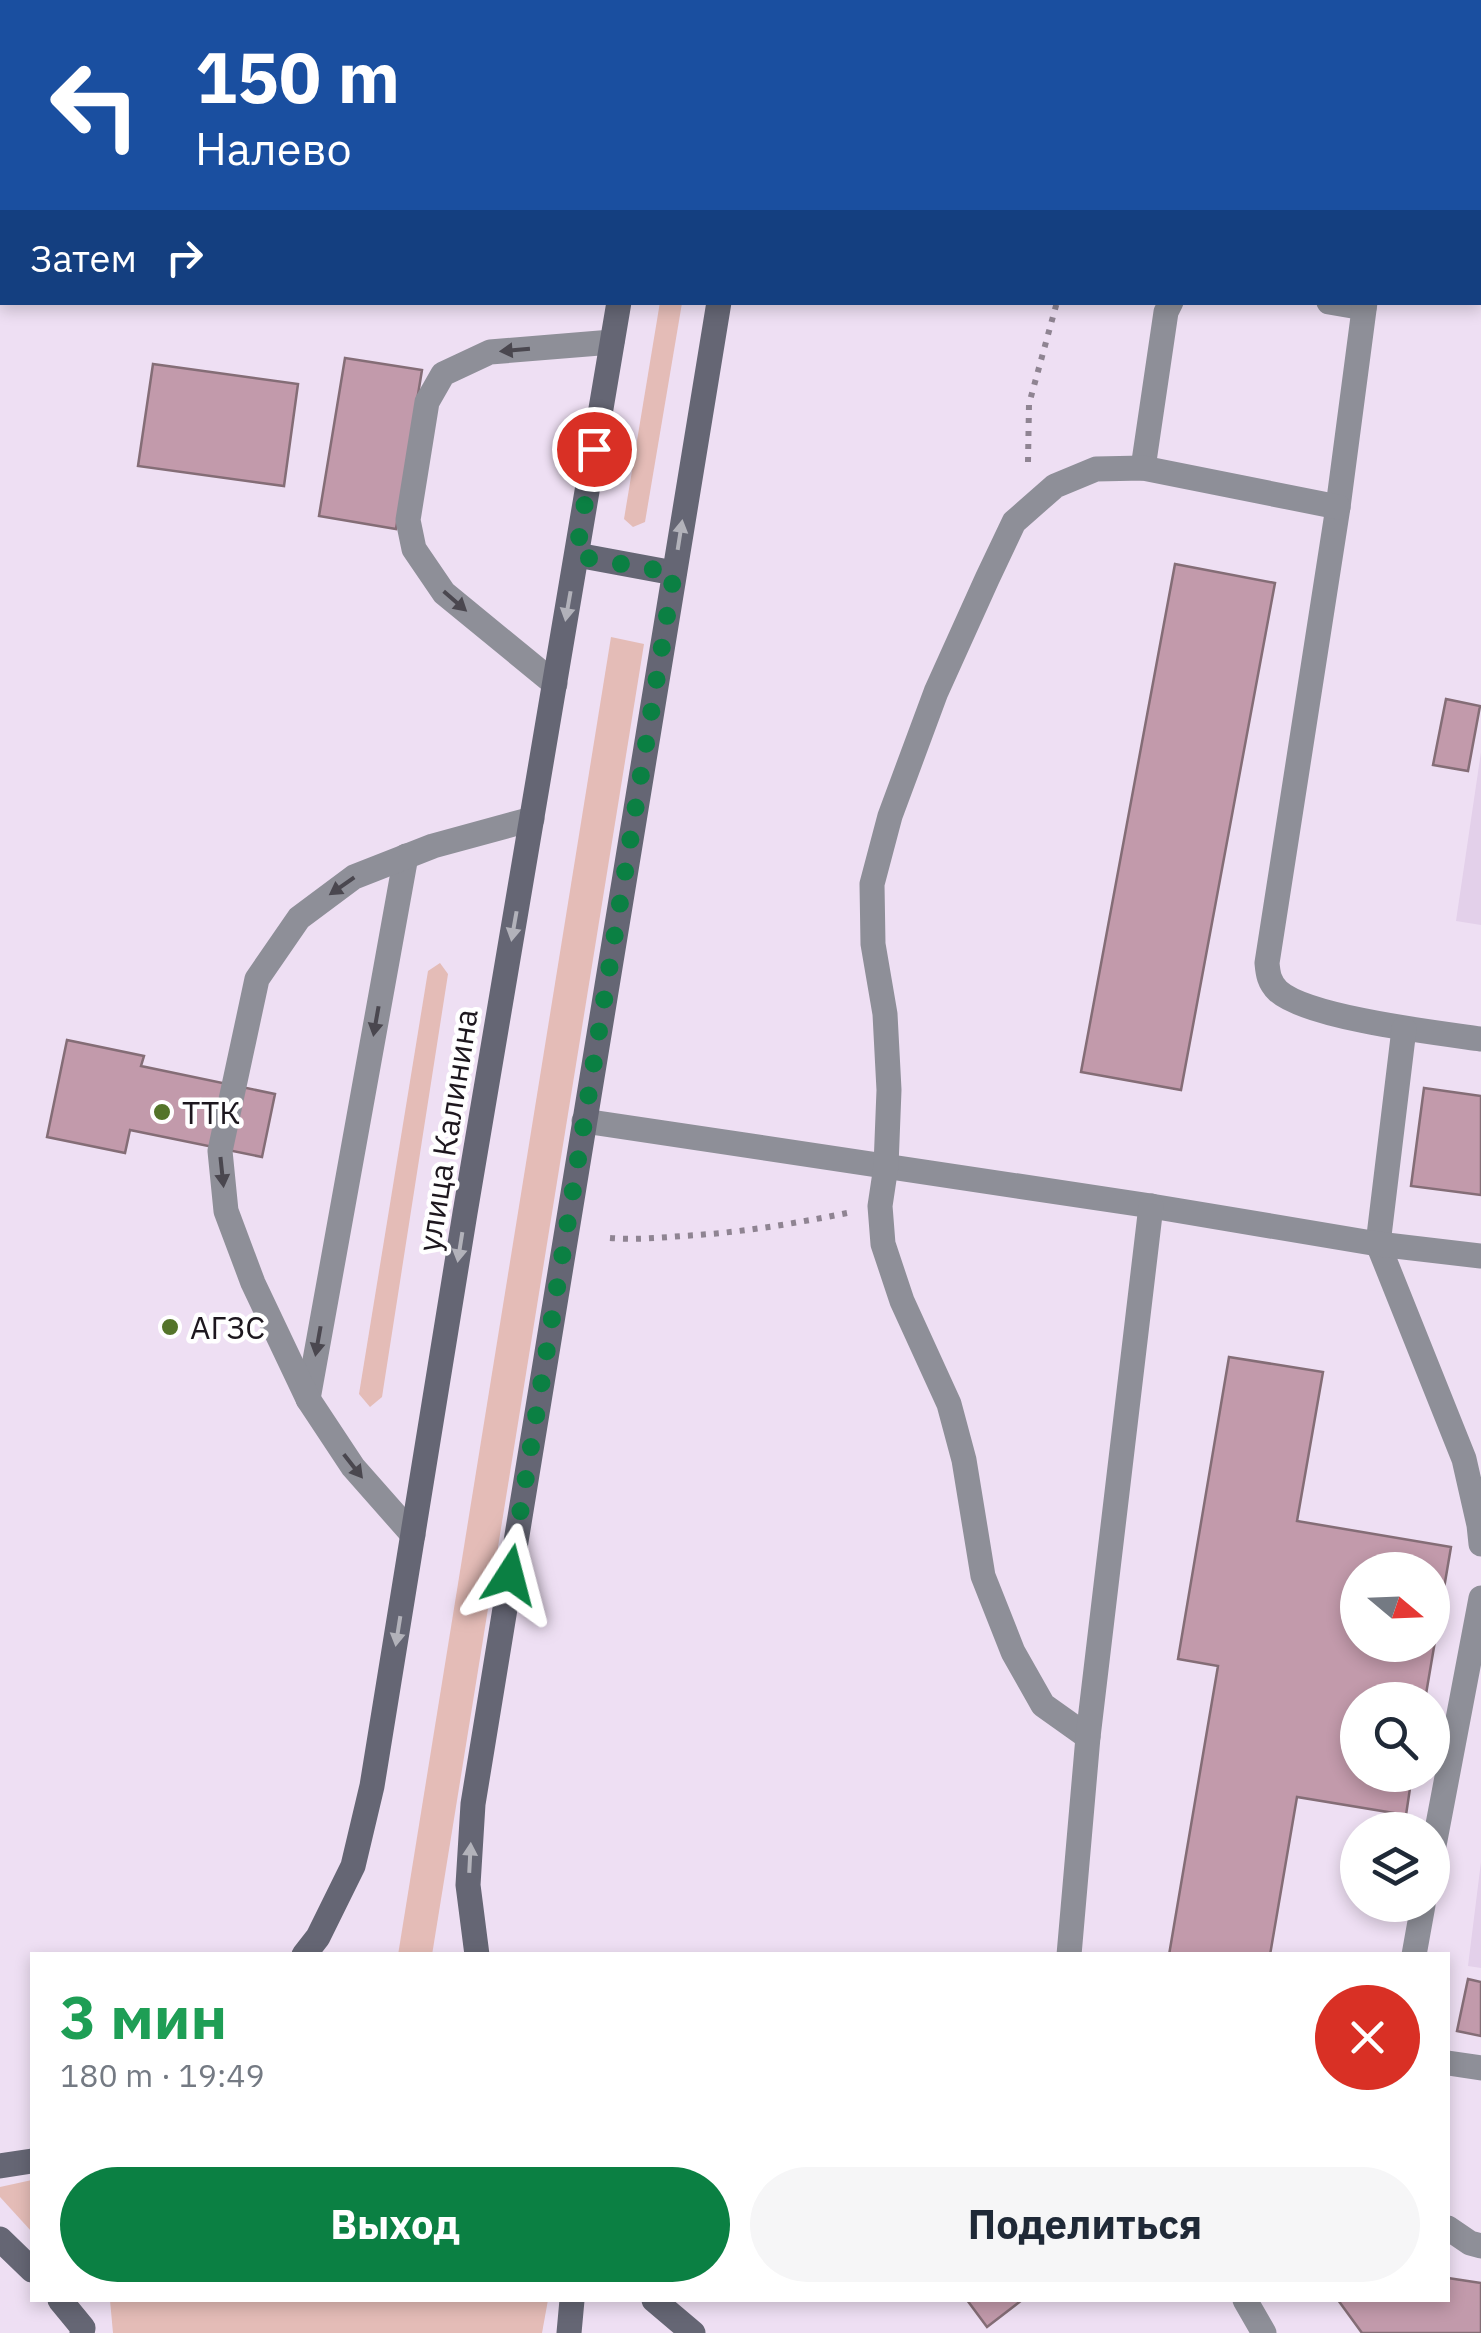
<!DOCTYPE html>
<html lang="ru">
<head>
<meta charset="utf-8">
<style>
  :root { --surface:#fff; --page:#f6f6f7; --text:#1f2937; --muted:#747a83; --accent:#0b8043 }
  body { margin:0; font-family:"IBM Plex Sans",sans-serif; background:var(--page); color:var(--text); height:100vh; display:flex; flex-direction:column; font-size:38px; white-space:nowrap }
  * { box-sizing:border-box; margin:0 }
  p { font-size:32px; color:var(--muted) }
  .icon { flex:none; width:55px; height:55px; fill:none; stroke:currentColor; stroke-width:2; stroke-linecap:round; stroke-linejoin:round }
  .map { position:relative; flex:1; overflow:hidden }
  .drawer { position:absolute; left:30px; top:1952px; width:1420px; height:350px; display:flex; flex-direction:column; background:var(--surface); border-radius:0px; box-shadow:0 5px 15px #0003 }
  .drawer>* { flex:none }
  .top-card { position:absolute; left:0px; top:0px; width:1482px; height:305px; box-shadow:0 5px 15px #0003; background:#1a4fa0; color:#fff; overflow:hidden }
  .needle { width:65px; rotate:109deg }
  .fabs { position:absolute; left:1340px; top:1552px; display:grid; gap:20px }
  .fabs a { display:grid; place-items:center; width:110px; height:110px; border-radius:50%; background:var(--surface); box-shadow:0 5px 15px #0003; font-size:50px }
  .pin { position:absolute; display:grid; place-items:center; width:85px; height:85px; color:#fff; margin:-42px; border:5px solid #fff; border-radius:50%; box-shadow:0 2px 10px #0007 }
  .me { position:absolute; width:110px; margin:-55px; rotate:9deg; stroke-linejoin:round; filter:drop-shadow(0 0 8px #0008) }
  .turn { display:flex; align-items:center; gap:35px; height:210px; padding:0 30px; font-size:45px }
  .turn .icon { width:130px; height:130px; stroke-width:2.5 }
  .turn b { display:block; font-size:70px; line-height:85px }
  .then { display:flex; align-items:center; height:95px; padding:0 30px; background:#0003; gap:20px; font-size:38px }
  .round { display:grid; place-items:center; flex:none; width:105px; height:105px; border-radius:52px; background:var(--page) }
  .summary { display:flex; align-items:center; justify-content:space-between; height:170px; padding:0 30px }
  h1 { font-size:60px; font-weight:700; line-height:75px; color:#1e9e55 }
  .cta { display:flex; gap:20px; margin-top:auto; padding:20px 30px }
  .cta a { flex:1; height:115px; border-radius:60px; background:var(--accent); color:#fff; font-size:40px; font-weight:700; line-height:115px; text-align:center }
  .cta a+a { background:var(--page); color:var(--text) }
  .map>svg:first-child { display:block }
</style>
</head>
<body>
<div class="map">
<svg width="1481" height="2333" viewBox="0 0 1481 2333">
  <rect width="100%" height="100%" fill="#eedff3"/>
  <g fill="#e3d0ea">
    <polygon points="1481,752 1481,925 1456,921"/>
    <polygon points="1481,1862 1481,1968 1468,1966"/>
  </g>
  <g fill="#e4bcb7">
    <polygon points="660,302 682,303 645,522 633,527 624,519"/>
    <polygon points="611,637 644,644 432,1955 398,1955"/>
    <polygon points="440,963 448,974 382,1397 370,1407 359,1394 428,971"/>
    <polygon points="32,2180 32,2232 0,2197 0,2187"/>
    <polygon points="110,2300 548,2300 542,2333 113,2333"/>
  </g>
  <g fill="#c29aab" stroke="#846d76" stroke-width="2.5" fill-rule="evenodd">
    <rect x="1273" y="0" width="104" height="2"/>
    <polygon points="345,358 422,370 396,529 319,516"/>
    <polygon points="153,364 298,384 284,486 138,466"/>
    <polygon points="1175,564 1275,583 1181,1090 1081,1072"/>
    <polygon points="1446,699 1480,706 1468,771 1433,765"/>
    <polygon points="67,1040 144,1056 141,1066 275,1094 262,1157 130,1130 125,1153 47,1137"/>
    <polygon points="1424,1088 1481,1096 1481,1195 1411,1186"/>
    <path d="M1229,1357L1323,1372L1297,1521L1451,1547L1425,1700H1358V1775H1412L1406,1815L1297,1797L1270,1955H1169L1218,1666L1178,1659ZM1358,1570H1432V1645H1358Z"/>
    <polygon points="1468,1979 1481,1982 1481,2036 1457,2031"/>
    <polygon points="1448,2278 1481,2283 1481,2333 1362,2333 1338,2300 1448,2300"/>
    <polygon points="967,2300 1022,2300 987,2327"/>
  </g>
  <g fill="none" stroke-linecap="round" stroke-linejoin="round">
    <g stroke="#8f8492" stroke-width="6" stroke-dasharray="5 8" stroke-linecap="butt">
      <polyline points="1109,2 1109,0"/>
      <polyline points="0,230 2,222"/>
      <polyline points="1028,462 1029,404 1057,302"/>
      <path d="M610,1238C634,1240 658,1238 682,1236C738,1233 792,1224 847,1213"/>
    </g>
    <g stroke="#8e8f98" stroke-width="25">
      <polyline points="56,2 57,0"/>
      <polyline points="1423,2 1424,0"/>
      <polyline points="0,161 2,153"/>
      <polyline points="1329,302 1364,308"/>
      <path d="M1365,302L1338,507L1267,963C1268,974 1269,982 1278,991C1308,1018 1438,1033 1481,1039"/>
      <polyline points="1143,468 1166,312 1171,302"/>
      <polyline points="555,684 444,593 414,549 408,520 427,402 443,374 490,352 612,342"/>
      <polyline points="1404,1029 1378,1244 1464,1459 1479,1525 1481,1544"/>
      <polyline points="584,1121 1151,1206 1378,1244 1481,1256"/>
      <polyline points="308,1399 406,856"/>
      <polyline points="413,1535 353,1467 308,1399 253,1283 226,1211 220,1151 257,979 299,918 354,877 433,846 532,819"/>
      <polyline points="1088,1737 1043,1705 1013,1652 983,1576 964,1460 949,1404 902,1301 883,1244 880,1206 886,1166 889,1090 885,1014 873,944 872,884 890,816 936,692 987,579 1014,522 1055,486 1096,469 1143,468 1338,507"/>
      <polyline points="1432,1856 1481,1598"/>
      <polyline points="1069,1955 1088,1737 1151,1206"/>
      <polyline points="1414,1955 1423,1905"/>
      <polyline points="1448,2063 1481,2068"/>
      <polyline points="1448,2228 1470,2243 1481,2246"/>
      <polyline points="1245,2300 1264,2333"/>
    </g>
    <g stroke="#656674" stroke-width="25">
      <polyline points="668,2 669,0"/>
      <polyline points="768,2 769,0"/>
      <polyline points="577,555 674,573"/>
      <polyline points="304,1955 318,1937 353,1866 372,1786 465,1213 619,302"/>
      <polyline points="477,1955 468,1885 473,1804 719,302"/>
      <polyline points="0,2166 32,2161"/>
      <polyline points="0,2239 32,2270"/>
      <polyline points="60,2300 83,2328 82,2333"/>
      <polyline points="654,2300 693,2333"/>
      <polyline points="569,2333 572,2300"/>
    </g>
  </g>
  <defs><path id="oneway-solid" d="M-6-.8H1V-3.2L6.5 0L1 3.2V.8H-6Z" transform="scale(2.5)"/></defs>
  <g fill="#4a474f">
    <use href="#oneway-solid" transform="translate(515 350) rotate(175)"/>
    <use href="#oneway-solid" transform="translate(455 601) rotate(41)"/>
    <use href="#oneway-solid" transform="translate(342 886) rotate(145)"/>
    <use href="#oneway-solid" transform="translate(376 1021) rotate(100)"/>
    <use href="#oneway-solid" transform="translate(222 1172) rotate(84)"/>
    <use href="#oneway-solid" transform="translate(318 1341) rotate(100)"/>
    <use href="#oneway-solid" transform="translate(353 1466) rotate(52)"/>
  </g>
  <g fill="#b2b2ba">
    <use href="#oneway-solid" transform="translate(680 535) rotate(-81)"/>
    <use href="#oneway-solid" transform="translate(568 606) rotate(100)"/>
    <use href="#oneway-solid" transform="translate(514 926) rotate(100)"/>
    <use href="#oneway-solid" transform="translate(460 1247) rotate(99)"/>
    <use href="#oneway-solid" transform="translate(398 1631) rotate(99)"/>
    <use href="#oneway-solid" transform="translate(470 1858) rotate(-87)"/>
  </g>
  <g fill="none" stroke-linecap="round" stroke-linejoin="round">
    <polyline stroke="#0b8043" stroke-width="18" stroke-dasharray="0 32.4" points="510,1575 674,573 576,556 594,449"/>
  </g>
  <g fill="#54742a" stroke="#fff" stroke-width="4">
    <circle cx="162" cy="1112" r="10"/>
    <circle cx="170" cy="1327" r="10"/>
  </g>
  <g text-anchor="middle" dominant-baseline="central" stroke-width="9" stroke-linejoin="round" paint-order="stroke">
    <g font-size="32" fill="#1d171e" stroke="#fff" text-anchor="start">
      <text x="182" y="1112">ТТК</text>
      <text x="190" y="1327">АГЗС</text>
    </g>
    <g font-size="32" fill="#1d171e" stroke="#fff">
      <text transform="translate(447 1130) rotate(-81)">улица Калинина</text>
    </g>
  </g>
</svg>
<div class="fabs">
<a><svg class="needle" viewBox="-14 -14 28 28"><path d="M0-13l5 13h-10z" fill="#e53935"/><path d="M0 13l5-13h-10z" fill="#747a83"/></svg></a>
<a><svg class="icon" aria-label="search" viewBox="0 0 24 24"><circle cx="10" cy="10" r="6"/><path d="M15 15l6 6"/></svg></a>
<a><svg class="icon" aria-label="layers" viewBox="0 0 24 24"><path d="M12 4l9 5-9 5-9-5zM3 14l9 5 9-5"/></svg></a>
</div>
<div class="pin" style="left:594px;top:449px;background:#d93025"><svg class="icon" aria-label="arrive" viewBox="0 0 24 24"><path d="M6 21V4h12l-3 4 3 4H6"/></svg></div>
<svg class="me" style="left:510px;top:1575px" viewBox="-20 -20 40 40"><path d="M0-17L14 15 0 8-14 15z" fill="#0b8043" stroke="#fff" stroke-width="4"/></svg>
<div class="top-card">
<div class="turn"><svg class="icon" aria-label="left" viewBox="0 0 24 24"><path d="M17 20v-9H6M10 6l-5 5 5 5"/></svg><div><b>150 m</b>Налево</div></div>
<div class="then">Затем<svg class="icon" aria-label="right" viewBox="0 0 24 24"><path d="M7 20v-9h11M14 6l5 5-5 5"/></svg></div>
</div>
<section class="drawer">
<div class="summary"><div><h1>3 мин</h1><p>180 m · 19:49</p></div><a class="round" style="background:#d93025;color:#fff"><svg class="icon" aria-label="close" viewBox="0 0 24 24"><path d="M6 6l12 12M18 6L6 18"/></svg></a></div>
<div class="cta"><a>Выход</a><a>Поделиться</a></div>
</section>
</div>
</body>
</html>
